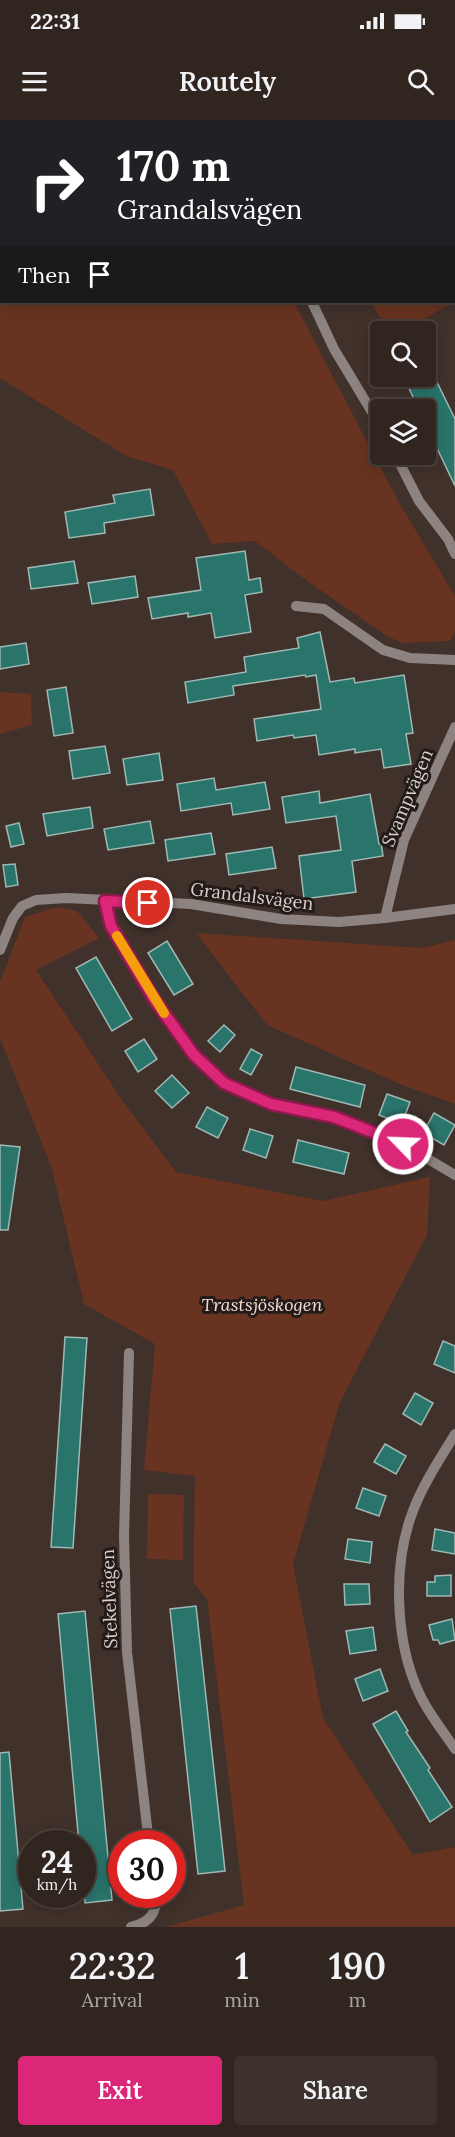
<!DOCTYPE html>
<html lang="en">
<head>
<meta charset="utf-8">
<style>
  :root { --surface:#312520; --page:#3d312d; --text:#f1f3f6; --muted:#a8a5a5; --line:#4c423e; --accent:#db2777 }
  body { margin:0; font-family:Lora,serif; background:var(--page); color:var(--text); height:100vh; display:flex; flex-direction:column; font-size:22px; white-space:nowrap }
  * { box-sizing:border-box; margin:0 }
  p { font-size:20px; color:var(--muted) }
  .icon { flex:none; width:33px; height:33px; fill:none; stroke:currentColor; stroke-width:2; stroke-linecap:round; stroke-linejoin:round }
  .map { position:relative; height:1807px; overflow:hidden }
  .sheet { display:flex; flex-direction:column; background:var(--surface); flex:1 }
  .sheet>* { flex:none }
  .hud { position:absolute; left:0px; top:0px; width:456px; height:183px; box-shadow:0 3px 15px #0003,0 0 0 2px var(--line); background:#202124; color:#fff; overflow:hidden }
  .buttons { position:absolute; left:370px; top:201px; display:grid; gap:12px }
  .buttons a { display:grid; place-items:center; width:66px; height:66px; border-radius:6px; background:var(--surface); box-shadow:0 3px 15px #0003,0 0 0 2px var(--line); font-size:30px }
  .speed { position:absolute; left:18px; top:1710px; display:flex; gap:12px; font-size:30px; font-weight:700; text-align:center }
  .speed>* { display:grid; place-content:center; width:78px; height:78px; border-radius:50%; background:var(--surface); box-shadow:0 3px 15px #0003,0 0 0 2px var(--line); line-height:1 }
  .speed small { font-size:15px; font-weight:400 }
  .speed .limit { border:9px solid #d22; background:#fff; color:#111 }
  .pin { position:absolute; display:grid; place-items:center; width:51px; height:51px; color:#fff; margin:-26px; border:3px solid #fff; border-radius:50%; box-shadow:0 2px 6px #0007 }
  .me { position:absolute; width:66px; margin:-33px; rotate:294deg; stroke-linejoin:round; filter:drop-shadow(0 0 4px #0008) }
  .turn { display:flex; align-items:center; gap:21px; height:126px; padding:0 18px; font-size:27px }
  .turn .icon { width:78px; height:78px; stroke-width:2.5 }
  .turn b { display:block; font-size:42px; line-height:51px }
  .then { display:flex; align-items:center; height:57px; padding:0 18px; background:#0003; gap:12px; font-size:22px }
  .eta { display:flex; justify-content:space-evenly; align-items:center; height:102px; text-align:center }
  .eta b { font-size:36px; font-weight:600; line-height:42px }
  .cta { display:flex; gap:12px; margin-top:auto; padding:12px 18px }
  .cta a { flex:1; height:69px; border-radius:6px; background:var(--accent); color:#fff; font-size:24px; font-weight:600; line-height:69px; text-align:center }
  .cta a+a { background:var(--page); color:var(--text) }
  .status { display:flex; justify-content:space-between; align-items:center; height:42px; padding:0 30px; background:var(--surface); direction:ltr }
  .status svg { height:16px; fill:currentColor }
  header { display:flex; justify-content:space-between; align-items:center; height:78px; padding:0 18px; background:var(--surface); font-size:27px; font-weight:600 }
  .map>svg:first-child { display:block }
</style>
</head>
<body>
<div class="status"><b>22:31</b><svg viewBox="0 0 49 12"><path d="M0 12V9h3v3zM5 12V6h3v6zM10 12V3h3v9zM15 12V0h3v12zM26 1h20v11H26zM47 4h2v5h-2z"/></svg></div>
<header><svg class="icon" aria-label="menu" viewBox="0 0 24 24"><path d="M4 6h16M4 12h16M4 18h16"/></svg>Routely<svg class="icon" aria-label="search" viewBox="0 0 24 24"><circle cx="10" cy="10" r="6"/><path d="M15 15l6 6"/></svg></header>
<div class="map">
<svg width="455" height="1807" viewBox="0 0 455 1807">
  <rect width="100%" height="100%" fill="#41312b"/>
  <g fill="#683320">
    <polygon points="0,0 13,0 2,2 2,182 294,182 397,379 455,476 455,512 450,521 402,523 387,516 306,460 255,421 212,424 173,350 126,336 0,258"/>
    <polygon points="455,181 404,211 388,211 371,182"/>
    <polygon points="0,572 31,574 32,605 0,614"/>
    <polygon points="57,787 77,791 99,818 36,850 126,986 176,1052 323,1081 430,1057 427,1115 340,1282 293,1444 323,1598 413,1735 455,1727 455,1807 166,1807 244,1785 207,1479 193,1462 195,1356 144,1350 155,1224 84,1184 52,1049 0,918 0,862 25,797"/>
    <polygon points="196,813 422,828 455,820 455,984 402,965 267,905"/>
    <polygon points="148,1374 184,1375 183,1440 147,1439"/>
  </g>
  <g fill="#29756c" stroke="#a0b8b4" stroke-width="1.5">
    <polygon points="432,252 455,299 455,366 426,305 426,290 419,290 407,264"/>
    <polygon points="150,369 154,395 104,403 105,413 69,418 65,392 115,383 113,375"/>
    <polygon points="245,431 249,460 260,458 262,472 245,475 251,512 215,518 211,493 188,497 188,493 152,499 148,478 201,470 196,438"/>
    <polygon points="74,441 78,463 31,469 28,448"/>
    <polygon points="135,456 138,477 92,484 88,463"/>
    <polygon points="320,512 330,562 354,558 355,563 404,555 413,613 406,614 411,644 384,648 381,629 355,633 355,629 319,635 316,615 294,618 293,615 257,621 254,599 321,589 316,555 306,557 305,555 233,566 234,575 188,583 185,562 246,552 244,537 299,528 297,518"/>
    <polygon points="26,523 29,544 0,549 0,527"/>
    <polygon points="66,567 73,613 54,616 47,570"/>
    <polygon points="105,626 110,653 73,659 69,631"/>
    <polygon points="159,633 163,660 127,665 123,639"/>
    <polygon points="214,658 216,670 265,662 270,689 233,695 231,683 181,691 177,664"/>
    <polygon points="319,671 320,683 370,674 379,724 381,723 383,736 352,741 356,772 304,779 299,736 341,730 336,696 286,703 282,677"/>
    <polygon points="90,687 93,708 47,716 43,694"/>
    <polygon points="150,701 154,723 108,730 104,709"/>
    <polygon points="19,703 24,724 11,727 6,706"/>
    <polygon points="211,713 215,734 168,741 165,720"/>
    <polygon points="272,727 276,748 229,755 226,734"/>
    <polygon points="15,744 18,765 6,767 3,745"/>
    <polygon points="167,821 193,864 174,875 148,833"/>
    <polygon points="96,837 132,899 112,911 76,848"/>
    <polygon points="224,905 235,915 220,932 208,921"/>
    <polygon points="144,919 157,939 138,952 125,931"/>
    <polygon points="251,929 262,935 251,955 240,949"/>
    <polygon points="296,947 365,965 360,987 290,969"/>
    <polygon points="172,955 189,973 172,988 155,971"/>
    <polygon points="387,974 410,982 402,1004 379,995"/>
    <polygon points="207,987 228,998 218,1018 196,1007"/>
    <polygon points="434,993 455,1005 444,1025 423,1013"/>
    <polygon points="250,1009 273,1016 266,1038 243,1030"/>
    <polygon points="298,1020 349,1033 344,1054 293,1042"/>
    <polygon points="0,1025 20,1027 8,1110 0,1110"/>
    <polygon points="65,1217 87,1218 73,1428 51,1427"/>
    <polygon points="443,1221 455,1226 455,1253 434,1244"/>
    <polygon points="415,1273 433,1283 421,1305 403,1294"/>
    <polygon points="385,1324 406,1336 396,1354 374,1342"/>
    <polygon points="363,1368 386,1376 379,1396 356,1388"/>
    <polygon points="435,1409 455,1413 455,1434 432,1430"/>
    <polygon points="348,1419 372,1422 370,1443 345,1439"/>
    <polygon points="451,1455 451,1476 427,1476 427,1462 435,1462 435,1456"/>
    <polygon points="344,1464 369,1464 370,1484 345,1485"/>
    <polygon points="196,1486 225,1751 198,1754 170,1489"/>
    <polygon points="85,1491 112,1780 85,1783 82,1724 79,1724 58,1494"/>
    <polygon points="452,1499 455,1520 440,1524 438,1520 433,1520 429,1505"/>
    <polygon points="373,1507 376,1530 350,1534 346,1511"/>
    <polygon points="380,1549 388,1571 363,1581 355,1559"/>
    <polygon points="396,1591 408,1611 406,1612 430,1648 428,1650 452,1687 430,1702 373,1604"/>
    <polygon points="9,1632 23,1789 0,1791 0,1633"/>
  </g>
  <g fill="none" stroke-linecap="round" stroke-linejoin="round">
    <g stroke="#8d8481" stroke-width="10">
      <polyline points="312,182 334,229 381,307"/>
      <polyline points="395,334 419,381 448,419 455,434"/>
      <polyline points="296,486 324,489 383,530 410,538 455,540"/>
      <polyline points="105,781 111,805 154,879 194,935 224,963 271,984 334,997 375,1011 403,1024 455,1055"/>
      <polyline points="385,798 404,720 455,607"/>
      <polyline points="0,830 13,798 22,786 36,780 66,778 191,784 281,799 339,802 385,798 455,789"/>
      <polyline points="129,1233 124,1416 127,1532 149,1724"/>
      <path d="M455,1314C440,1339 423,1364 413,1391C392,1445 395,1523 420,1575C429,1594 443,1611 455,1629"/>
      <path d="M131,1807C149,1803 158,1793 155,1774"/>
    </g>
  </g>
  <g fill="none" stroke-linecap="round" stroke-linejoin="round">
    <g stroke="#8e194d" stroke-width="15">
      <polyline id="route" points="148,783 105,781 111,806 154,879 194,935 224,963 271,984 334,997 403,1024"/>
    </g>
    <use href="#route" stroke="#db2777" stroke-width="10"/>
    <polyline stroke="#f59e0b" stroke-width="10" points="117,816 164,893"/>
  </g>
  <g text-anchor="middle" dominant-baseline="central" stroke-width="6" stroke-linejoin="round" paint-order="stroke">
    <g font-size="18" fill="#dacfcc" stroke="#231b18">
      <text transform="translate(407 678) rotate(-67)">Svampvägen</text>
      <text transform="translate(252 776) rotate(7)">Grandalsvägen</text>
      <text transform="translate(109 1479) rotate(-92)">Stekelvägen</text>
    </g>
    <g font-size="18" font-style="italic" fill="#f4dbd2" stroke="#231b18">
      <text x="262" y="1184">Trastsjöskogen</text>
    </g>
  </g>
</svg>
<div class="buttons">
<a><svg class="icon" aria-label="search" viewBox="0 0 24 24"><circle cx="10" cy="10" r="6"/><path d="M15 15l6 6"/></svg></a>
<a><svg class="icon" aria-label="layers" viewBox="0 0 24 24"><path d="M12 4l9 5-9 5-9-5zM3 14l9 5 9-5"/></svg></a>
</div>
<div class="speed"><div>24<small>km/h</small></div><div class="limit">30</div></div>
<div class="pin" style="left:148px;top:783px;background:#d93025"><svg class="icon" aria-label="arrive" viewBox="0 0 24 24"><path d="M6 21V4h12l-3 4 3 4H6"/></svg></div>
<svg class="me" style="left:403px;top:1024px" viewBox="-20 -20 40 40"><circle r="17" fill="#db2777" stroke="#fff" stroke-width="3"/><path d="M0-11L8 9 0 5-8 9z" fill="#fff"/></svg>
<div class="hud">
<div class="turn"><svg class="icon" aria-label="right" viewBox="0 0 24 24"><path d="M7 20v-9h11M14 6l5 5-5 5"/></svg><div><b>170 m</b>Grandalsvägen</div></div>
<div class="then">Then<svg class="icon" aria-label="arrive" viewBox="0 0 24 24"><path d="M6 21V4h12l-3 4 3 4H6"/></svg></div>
</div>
</div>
<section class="sheet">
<div class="eta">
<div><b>22:32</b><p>Arrival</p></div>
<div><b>1</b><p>min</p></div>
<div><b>190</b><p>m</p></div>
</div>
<div class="cta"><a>Exit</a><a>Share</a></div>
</section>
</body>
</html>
